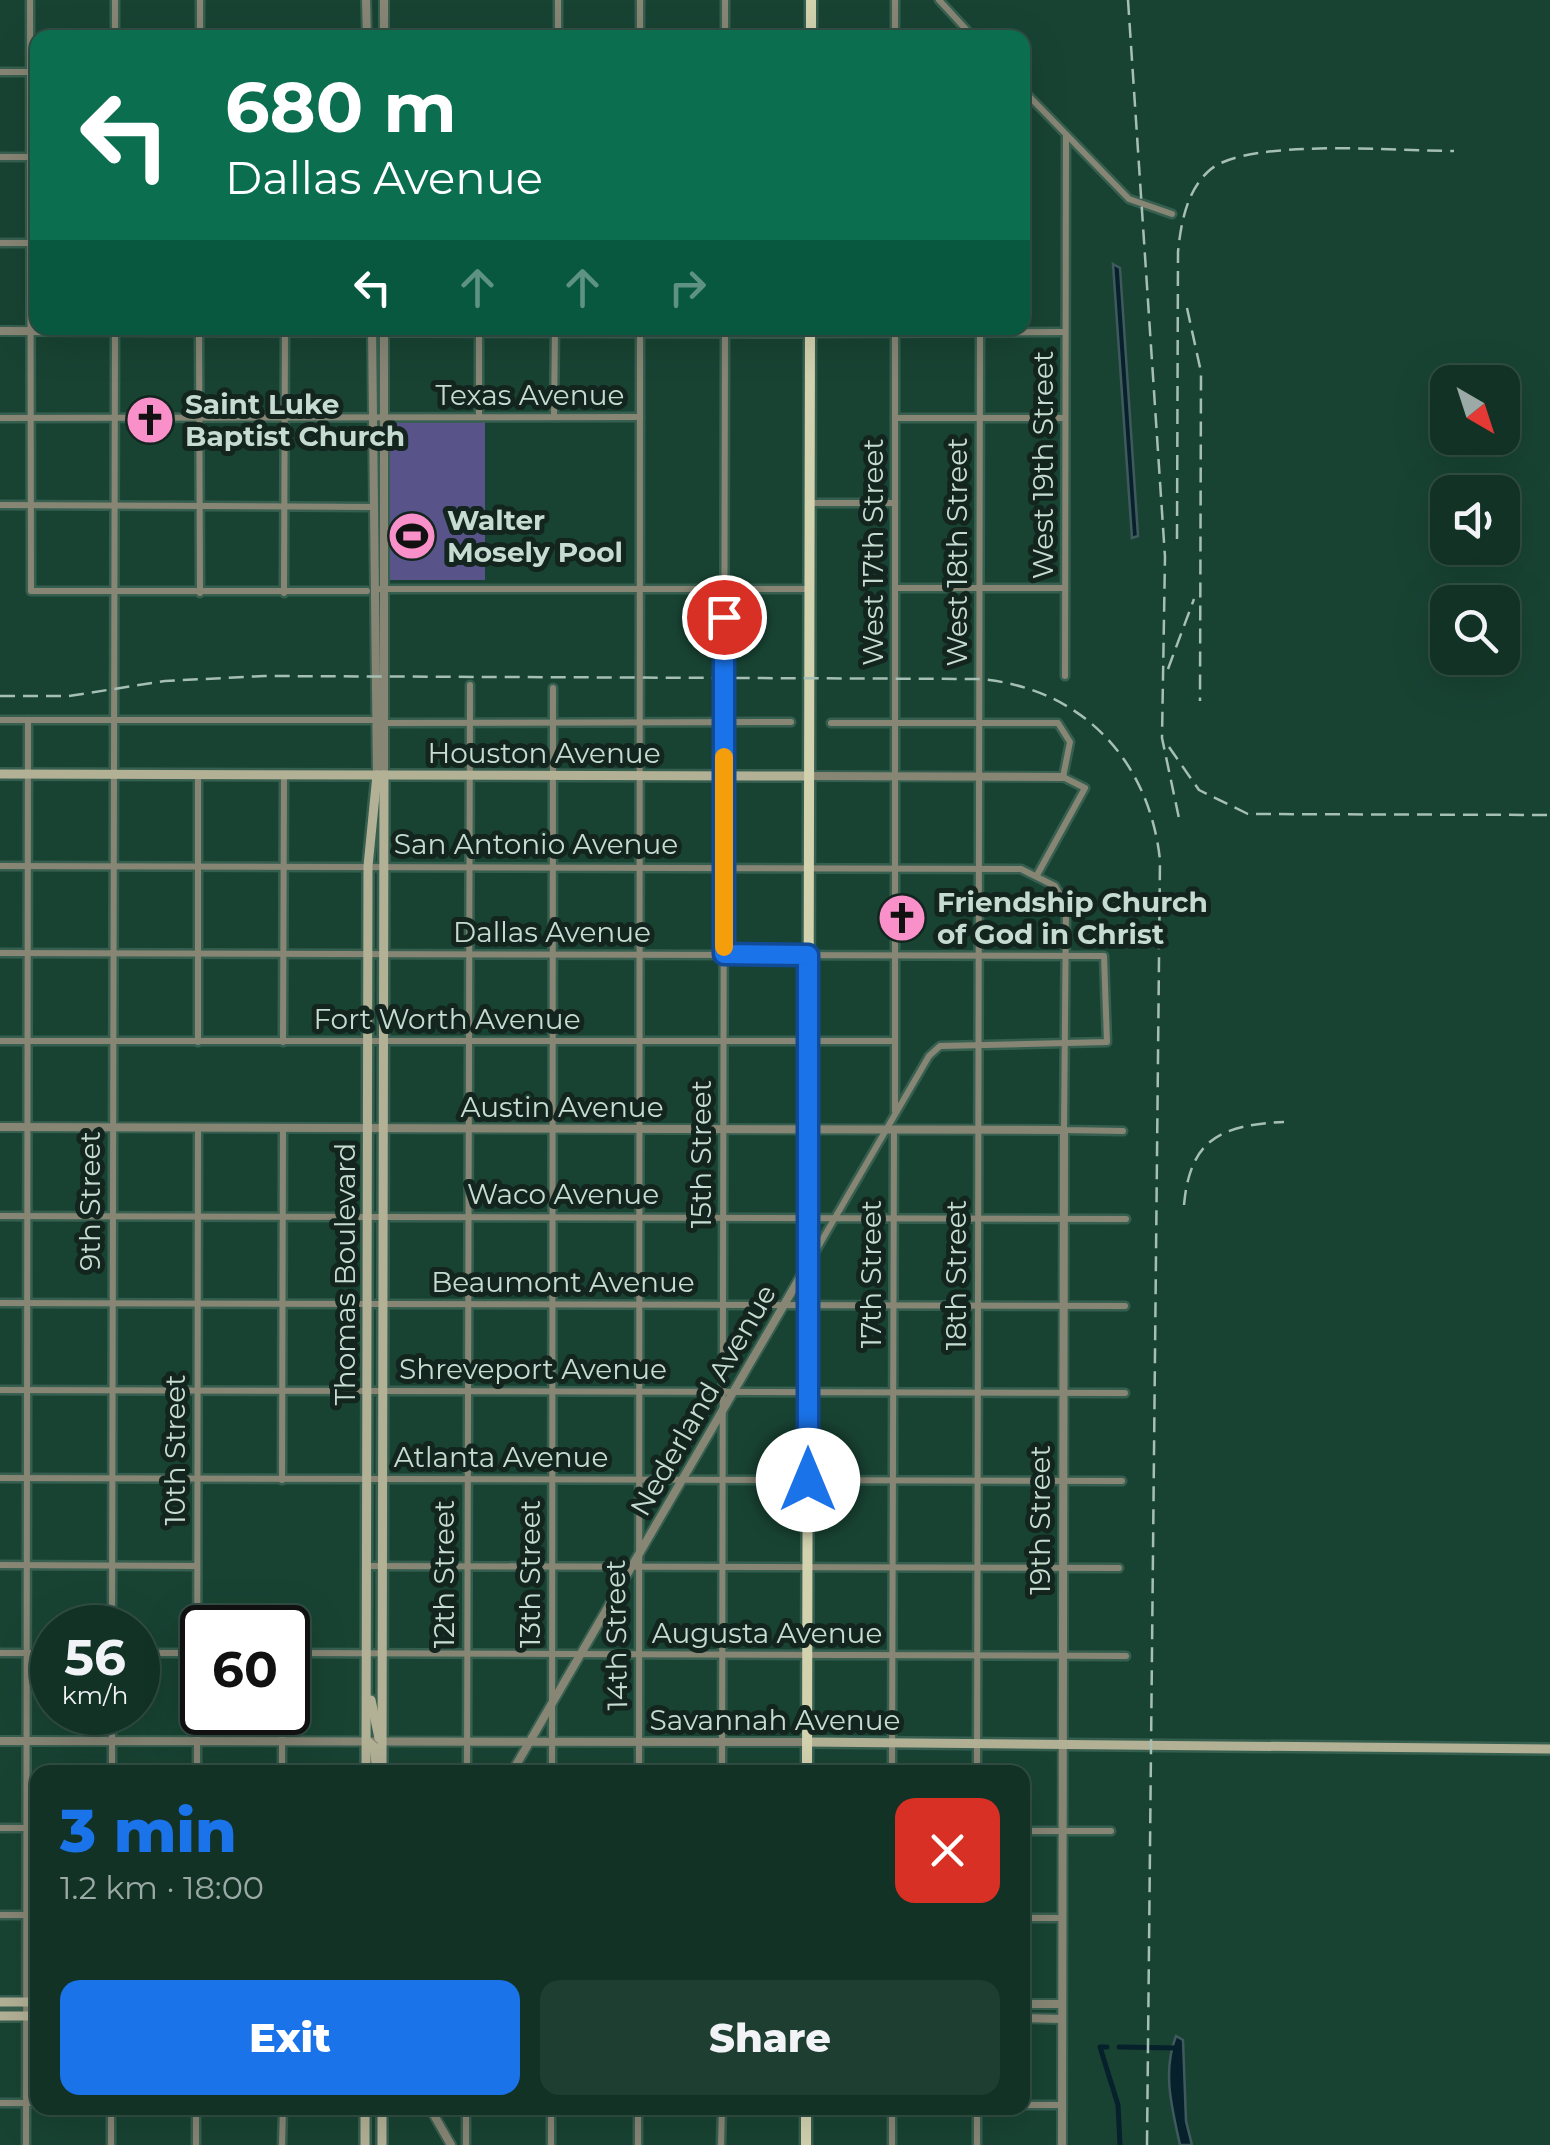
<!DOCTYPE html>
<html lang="en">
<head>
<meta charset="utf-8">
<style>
  :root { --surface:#123226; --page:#1f3e32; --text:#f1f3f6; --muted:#9caaa7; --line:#314d43; --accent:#1a73e8 }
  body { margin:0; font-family:Montserrat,sans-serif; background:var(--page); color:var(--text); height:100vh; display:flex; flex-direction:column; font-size:38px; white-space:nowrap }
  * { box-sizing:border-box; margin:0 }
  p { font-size:32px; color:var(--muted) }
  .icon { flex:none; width:55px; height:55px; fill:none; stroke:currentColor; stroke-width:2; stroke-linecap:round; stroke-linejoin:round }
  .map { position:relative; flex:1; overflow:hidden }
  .drawer { position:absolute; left:30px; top:1765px; width:1000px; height:350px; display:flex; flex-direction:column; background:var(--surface); border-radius:20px; box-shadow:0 10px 40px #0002,0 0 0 2px var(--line) }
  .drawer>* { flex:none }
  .banner { position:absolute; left:30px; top:30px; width:1000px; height:305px; border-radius:20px; box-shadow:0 10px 40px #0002,0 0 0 2px var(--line); background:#0b6e4f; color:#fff; overflow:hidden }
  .needle { width:65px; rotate:141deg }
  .tools { position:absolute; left:1430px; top:365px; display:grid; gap:20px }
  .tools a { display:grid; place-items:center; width:90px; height:90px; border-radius:20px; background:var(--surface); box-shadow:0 10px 40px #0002,0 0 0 2px var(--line); font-size:50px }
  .speed { position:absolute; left:30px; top:1605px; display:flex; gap:20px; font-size:50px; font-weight:700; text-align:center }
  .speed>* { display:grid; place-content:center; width:130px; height:130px; border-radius:50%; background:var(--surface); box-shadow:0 10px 40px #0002,0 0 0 2px var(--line); line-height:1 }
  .speed small { font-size:25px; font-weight:400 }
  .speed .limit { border:5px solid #111; border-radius:15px; background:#fff; color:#111 }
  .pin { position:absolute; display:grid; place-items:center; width:85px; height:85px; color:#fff; margin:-42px; border:5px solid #fff; border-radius:50%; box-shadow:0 2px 10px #0007 }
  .me { position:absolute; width:110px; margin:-55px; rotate:0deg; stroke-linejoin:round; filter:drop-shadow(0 0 8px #0008) }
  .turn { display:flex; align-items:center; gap:35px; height:210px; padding:0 30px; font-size:45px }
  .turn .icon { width:130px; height:130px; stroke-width:2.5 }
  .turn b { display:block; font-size:70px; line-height:85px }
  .lanes { display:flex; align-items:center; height:95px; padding:0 30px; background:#0003; justify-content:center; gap:50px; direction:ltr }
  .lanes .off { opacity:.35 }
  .round { display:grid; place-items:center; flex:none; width:105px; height:105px; border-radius:20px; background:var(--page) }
  .summary { display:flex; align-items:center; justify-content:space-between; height:170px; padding:0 30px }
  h1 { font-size:60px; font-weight:800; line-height:75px; color:var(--accent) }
  .action { display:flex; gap:20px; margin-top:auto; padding:20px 30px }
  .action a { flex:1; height:115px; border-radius:20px; background:var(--accent); color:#fff; font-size:40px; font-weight:800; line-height:115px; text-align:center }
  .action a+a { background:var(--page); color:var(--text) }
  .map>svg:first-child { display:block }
</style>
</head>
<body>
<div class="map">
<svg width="1550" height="2145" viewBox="0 0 1550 2145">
  <rect width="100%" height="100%" fill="#184333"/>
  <polygon fill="#58548a" points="485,421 485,580 390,580 389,422"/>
  <g fill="#06212b" stroke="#40595d" stroke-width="2.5">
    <polygon points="1113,264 1120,268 1138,536 1132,538"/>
    <path d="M1176,2036L1183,2040L1186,2121L1192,2145H1180C1172,2108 1162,2072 1176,2036Z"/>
  </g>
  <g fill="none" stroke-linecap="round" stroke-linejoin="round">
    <g stroke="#06212b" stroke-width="5">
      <polyline points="1107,2047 1100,2047 1118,2105 1120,2145"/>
      <polyline points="1119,2047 1177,2048"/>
    </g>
    <g stroke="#375f50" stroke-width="11">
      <g id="minor">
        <polyline points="30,0 31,591 367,591"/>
        <polyline points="725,0 725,38"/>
        <polyline points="939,0 974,38"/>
        <polyline points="115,38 115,0"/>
        <polyline points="200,38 200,0"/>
        <polyline points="558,38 558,0"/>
        <polyline points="640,38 640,0"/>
        <polyline points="895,38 895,0"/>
        <polyline points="0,72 38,72"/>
        <polyline points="1022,89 1129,199 1172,214"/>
        <polyline points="0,157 38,157"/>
        <polyline points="0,243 38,243"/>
        <polyline points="199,328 200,593"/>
        <polyline points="895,328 895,1111"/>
        <polyline points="811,333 1065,332"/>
        <polyline points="479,417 479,332"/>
        <polyline points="554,417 555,328"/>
        <polyline points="0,418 640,417"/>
        <polyline points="895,418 1065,418"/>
        <polyline points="811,503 895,503"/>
        <polyline points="0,505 373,507"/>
        <polyline points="895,588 1065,588"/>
        <polyline points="374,589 809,589"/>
        <polyline points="284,593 285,328"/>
        <polyline points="1065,676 1066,135"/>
        <polyline points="0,720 375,720"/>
        <polyline points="384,723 791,722"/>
        <polyline points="831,723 1058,723 1070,742 1063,777 1085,788 1037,875"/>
        <polyline points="0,866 1021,869 1055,886 1066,905 1064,1130 1123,1131"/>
        <polyline points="0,953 1104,956 1107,1042 940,1046 929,1056 811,1259"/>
        <polyline points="0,1041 894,1041"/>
        <polyline points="198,1042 198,775"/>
        <polyline points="283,1042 284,775"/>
        <polyline points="0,1216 1126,1219"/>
        <polyline points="0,1303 1125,1306"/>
        <polyline points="0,1390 1125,1393"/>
        <polyline points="0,1478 1122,1481"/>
        <polyline points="282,1480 283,1128"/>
        <polyline points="0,1565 197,1566"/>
        <polyline points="367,1566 1119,1568"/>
        <polyline points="112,1628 115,328"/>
        <polyline points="0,1653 52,1653"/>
        <polyline points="138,1653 202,1653"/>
        <polyline points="288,1653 1126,1656"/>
        <polyline points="112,1772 112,1712"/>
        <polyline points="197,1772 198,1128"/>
        <polyline points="282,1772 282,1712"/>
        <polyline points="467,1772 470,685"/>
        <polyline points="552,1772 553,688"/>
        <polyline points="639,1772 640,328"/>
        <polyline points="722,1772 725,328"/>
        <polyline points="892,1772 894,1129"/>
        <polyline points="977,1772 980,328"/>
        <polyline points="0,1828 38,1828"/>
        <polyline points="1022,1831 1111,1831"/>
        <polyline points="0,1915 38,1915"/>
        <polyline points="1022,1918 1062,1918"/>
        <polyline points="0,2103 38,2103"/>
        <polyline points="1022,2105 1062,2105"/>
        <polyline points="111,2108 111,2145"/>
        <polyline points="26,2145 28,720"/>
        <polyline points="196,2145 196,2108"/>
        <polyline points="282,2145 283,2108"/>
        <polyline points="466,2145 466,2108"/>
        <polyline points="551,2145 551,2108"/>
        <polyline points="638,2145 638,2108"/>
        <polyline points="721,2145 722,2108"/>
        <polyline points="892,2145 892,2108"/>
        <polyline points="977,2145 977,2108"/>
      </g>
    </g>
    <g stroke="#375f50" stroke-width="12">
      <g id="tertiary">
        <polyline points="366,0 367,38"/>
        <polyline points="384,38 384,0"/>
        <polyline points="372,328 377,775"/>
        <polyline points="0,331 810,333"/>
        <polyline points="384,775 384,330"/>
        <polyline points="809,776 1063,777"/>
        <polyline points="0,1127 1064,1130 1062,2145"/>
        <polyline points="0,1741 807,1742"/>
        <polyline points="512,1772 806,1267"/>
        <polyline points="1022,2004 1061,2004"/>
        <polyline points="1022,2018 1061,2019"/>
        <polyline points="430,2108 451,2145"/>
      </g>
    </g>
    <g stroke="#375f50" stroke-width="14">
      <g id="secondary">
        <polyline points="0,774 809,776"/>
        <polyline points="371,1700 379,1738"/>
        <polyline points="367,1741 374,1747 377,1772"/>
        <polyline points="807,1742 1550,1749"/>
        <polyline points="366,1772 368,866 377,775"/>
        <polyline points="382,1772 384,775"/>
        <polyline points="0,2002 38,2002"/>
        <polyline points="0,2016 38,2016"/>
        <polyline points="365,2145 365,2108"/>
        <polyline points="382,2145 382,2108"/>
      </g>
    </g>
    <g stroke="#375f50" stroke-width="15">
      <g id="primary">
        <polyline points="811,38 811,0"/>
        <polyline points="807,1772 810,328"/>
        <polyline points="806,2145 806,2108"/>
      </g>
    </g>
    <use href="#minor" stroke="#878675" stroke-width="6"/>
    <use href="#tertiary" stroke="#878675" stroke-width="8"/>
    <use href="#secondary" stroke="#b2b196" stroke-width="9"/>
    <use href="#primary" stroke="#d3d2af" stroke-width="10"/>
    <g stroke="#a5bfb4" stroke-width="2.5" stroke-dasharray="15 8" stroke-linecap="butt">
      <polyline points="1128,0 1165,557 1162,738 1180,823"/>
      <polyline points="1187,308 1201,372 1200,701"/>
      <path d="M1177,539L1178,252C1181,222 1187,189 1211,169C1250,138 1399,151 1454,151"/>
      <polyline points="1168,669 1194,599"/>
      <path d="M0,696H69L165,681L264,676L980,679C1081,688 1149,759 1160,860L1147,2145"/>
      <polyline points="1169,747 1199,790 1248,814 1550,815"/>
      <path d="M1184,1205C1190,1138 1222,1125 1284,1122"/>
    </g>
  </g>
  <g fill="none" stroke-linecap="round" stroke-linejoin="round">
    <g stroke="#114b97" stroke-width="25">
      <polyline id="route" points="724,617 724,954 808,955 808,1480"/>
    </g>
    <use href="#route" stroke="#1a73e8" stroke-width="18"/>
    <polyline stroke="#f59e0b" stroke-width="18" points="724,947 724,757"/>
  </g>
  <defs>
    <g id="church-disc" transform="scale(2.5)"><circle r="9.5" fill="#f990ca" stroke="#13251e"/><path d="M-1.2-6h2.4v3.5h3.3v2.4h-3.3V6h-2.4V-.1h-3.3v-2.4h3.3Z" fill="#111"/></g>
    <g id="stadium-disc" transform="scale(2.5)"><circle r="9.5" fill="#f990ca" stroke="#13251e"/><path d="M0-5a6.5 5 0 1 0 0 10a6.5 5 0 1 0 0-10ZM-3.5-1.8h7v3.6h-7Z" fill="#111"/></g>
  </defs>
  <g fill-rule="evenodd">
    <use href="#church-disc" x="150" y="420"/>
    <use href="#stadium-disc" x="412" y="536"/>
    <use href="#church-disc" x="902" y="918"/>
  </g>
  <g text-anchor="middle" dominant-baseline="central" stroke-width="10" stroke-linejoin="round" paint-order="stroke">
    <g font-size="28" fill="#c6dcd2" stroke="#13251e">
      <text x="530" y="395">Texas Avenue</text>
      <text transform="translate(1043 465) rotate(-90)">West 19th Street</text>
      <text transform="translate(873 552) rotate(-90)">West 17th Street</text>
      <text transform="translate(957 552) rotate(-90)">West 18th Street</text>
      <text x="544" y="753">Houston Avenue</text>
      <text x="536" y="844">San Antonio Avenue</text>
      <text x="552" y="932">Dallas Avenue</text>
      <text x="447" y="1019">Fort Worth Avenue</text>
      <text x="562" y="1107">Austin Avenue</text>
      <text transform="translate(701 1154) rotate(-90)">15th Street</text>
      <text x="563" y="1194">Waco Avenue</text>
      <text transform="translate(90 1201) rotate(-90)">9th Street</text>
      <text transform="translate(345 1274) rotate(-90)">Thomas Boulevard</text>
      <text transform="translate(871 1274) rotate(-90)">17th Street</text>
      <text transform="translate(956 1275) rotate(-90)">18th Street</text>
      <text x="563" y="1282">Beaumont Avenue</text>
      <text x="533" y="1369">Shreveport Avenue</text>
      <text transform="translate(703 1400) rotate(-60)">Nederland Avenue</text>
      <text transform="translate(175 1450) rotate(-90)">10th Street</text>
      <text x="501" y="1457">Atlanta Avenue</text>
      <text transform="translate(1040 1520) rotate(-90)">19th Street</text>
      <text transform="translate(444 1574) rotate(-90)">12th Street</text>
      <text transform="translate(530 1574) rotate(-90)">13th Street</text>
      <text x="767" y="1633">Augusta Avenue</text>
      <text transform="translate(616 1635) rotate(-91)">14th Street</text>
      <text x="775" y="1720">Savannah Avenue</text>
    </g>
    <g font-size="28" font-weight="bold" fill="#c6dcd2" stroke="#13251e" text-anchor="start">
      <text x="185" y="404">Saint Luke<tspan x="185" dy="32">Baptist Church</tspan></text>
      <text x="447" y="520">Walter<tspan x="447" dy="32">Mosely Pool</tspan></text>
      <text x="937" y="902">Friendship Church<tspan x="937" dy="32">of God in Christ</tspan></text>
    </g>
  </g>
</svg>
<div class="tools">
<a><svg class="needle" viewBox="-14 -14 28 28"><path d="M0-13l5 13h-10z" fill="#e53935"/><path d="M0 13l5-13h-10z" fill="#9caaa7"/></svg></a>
<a><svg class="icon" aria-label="sound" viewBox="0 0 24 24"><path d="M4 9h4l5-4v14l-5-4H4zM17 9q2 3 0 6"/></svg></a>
<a><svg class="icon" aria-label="search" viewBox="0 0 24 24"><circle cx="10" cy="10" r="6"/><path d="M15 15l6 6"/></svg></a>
</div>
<div class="speed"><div>56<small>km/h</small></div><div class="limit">60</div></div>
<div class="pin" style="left:724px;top:617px;background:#d93025"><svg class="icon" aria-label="arrive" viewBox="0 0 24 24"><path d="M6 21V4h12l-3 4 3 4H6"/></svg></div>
<svg class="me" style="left:808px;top:1480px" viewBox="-20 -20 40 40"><circle r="19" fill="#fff"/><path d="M0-13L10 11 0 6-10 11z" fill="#1a73e8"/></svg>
<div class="banner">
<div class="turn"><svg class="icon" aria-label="left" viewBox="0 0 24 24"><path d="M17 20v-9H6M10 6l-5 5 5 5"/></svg><div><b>680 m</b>Dallas Avenue</div></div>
<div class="lanes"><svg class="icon" aria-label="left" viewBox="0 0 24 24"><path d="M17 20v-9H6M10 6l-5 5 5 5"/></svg><svg class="icon off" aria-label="ahead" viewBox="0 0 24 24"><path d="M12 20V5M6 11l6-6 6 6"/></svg><svg class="icon off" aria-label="ahead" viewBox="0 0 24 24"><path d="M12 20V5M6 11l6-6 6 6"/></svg><svg class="icon off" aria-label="right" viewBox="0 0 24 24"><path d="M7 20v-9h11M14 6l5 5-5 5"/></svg></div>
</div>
<section class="drawer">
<div class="summary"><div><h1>3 min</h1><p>1.2 km · 18:00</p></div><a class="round" style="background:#d93025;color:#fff"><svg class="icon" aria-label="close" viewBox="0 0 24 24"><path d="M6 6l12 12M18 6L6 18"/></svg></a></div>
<div class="action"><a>Exit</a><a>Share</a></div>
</section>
</div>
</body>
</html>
